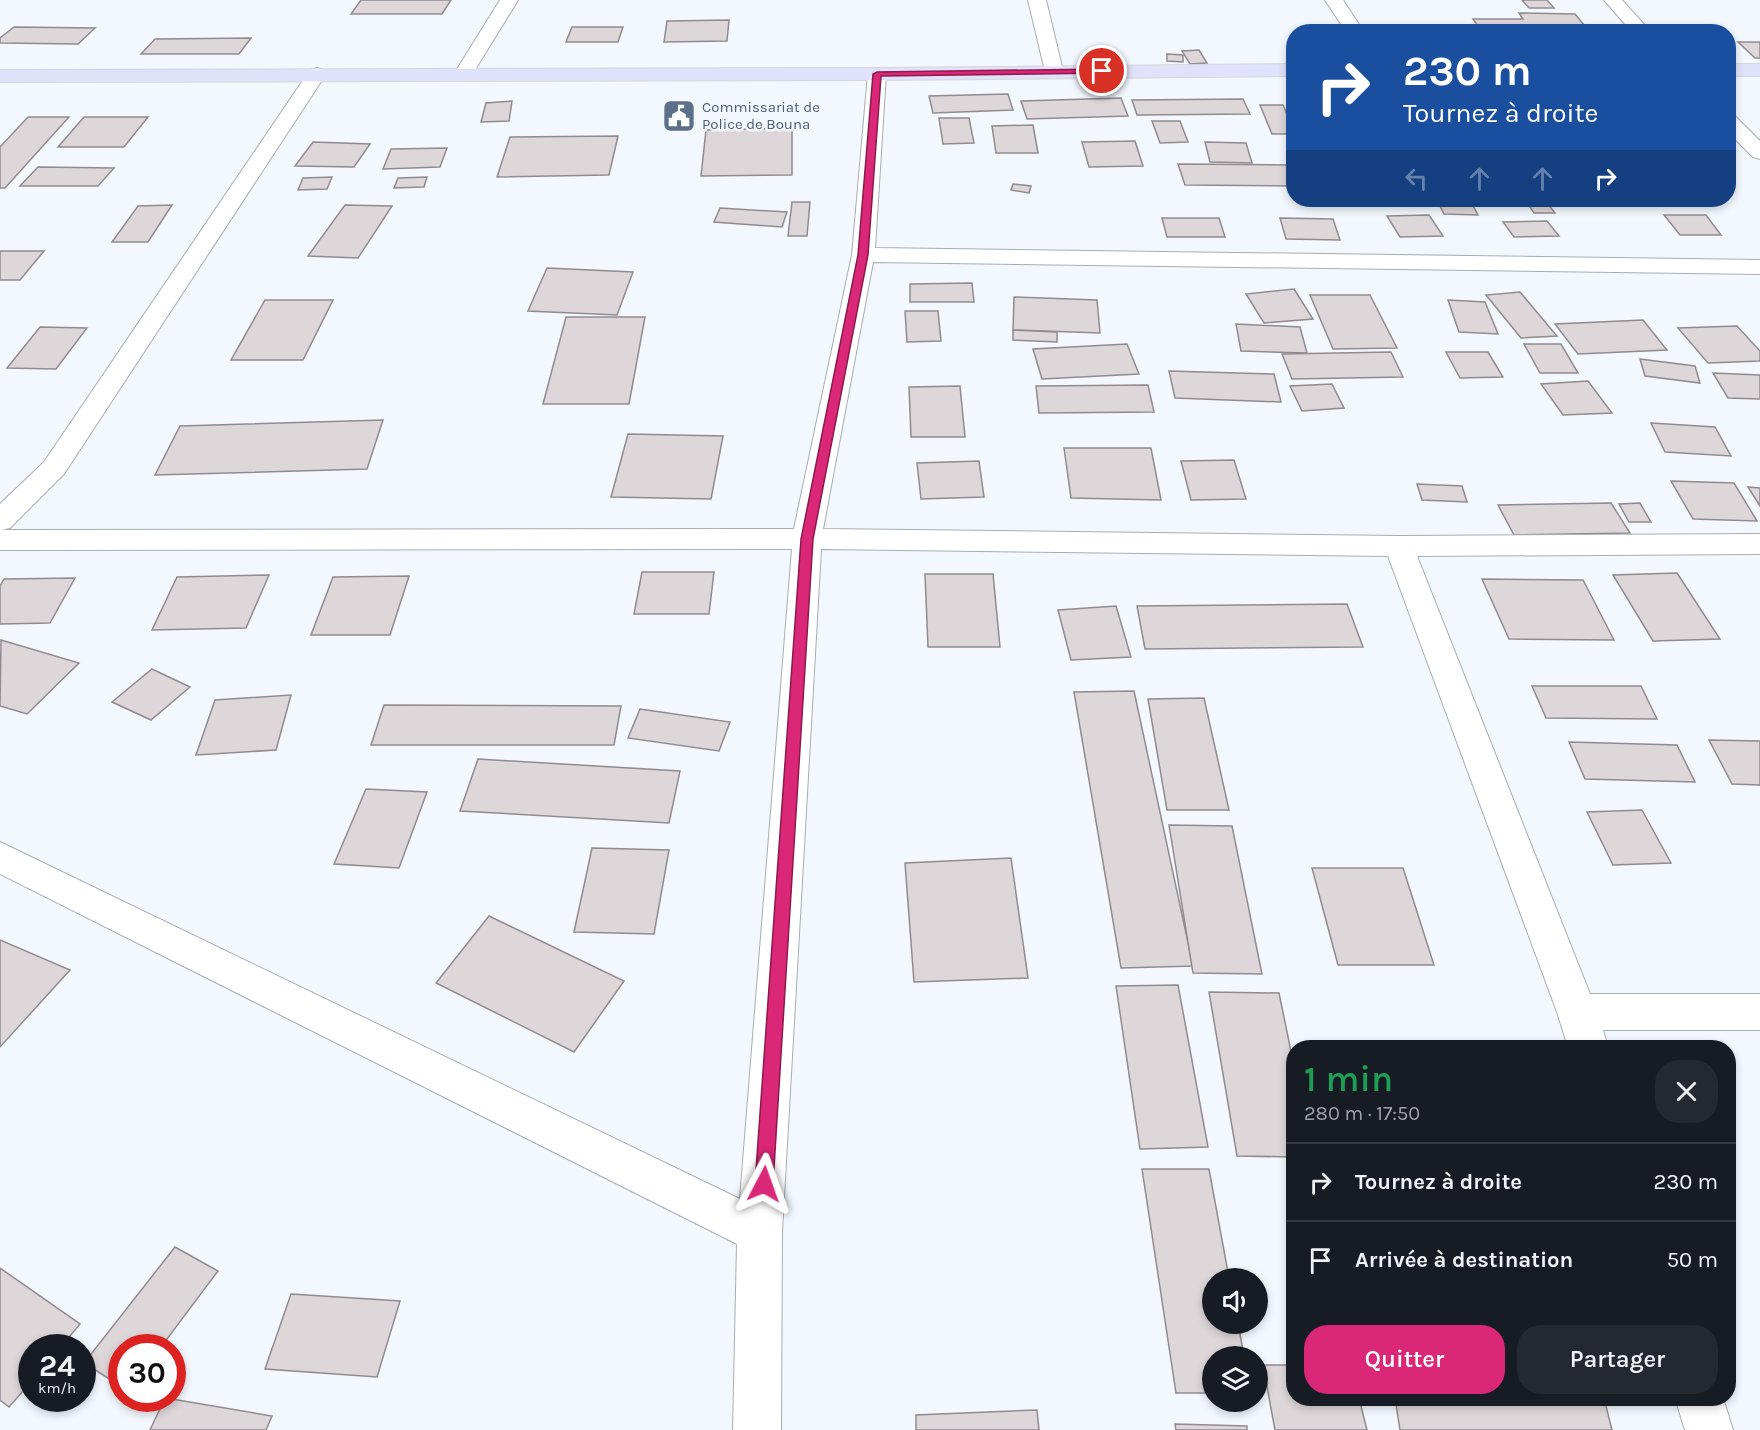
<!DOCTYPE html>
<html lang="fr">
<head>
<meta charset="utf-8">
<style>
  :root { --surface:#171b24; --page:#242831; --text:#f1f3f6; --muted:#9ea1a6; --line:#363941; --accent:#db2777 }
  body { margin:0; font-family:Karla,sans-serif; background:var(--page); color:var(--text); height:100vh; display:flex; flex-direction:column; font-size:22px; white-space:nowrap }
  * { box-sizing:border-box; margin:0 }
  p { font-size:20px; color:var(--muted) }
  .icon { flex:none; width:33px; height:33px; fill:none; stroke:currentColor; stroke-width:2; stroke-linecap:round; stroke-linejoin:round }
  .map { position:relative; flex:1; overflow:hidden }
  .sheet { position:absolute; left:1286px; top:1040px; width:450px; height:366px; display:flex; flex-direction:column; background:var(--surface); border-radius:24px; box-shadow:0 3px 9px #0003 }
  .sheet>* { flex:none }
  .guide { position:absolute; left:1286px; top:24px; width:450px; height:183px; border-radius:24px; box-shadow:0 3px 9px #0003; background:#1a4fa0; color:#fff; overflow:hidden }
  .buttons { position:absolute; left:1202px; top:1268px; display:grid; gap:12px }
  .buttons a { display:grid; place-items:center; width:66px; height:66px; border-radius:50%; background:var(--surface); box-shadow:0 3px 9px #0003; font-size:30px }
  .speed { position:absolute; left:18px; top:1334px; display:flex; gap:12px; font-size:30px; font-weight:700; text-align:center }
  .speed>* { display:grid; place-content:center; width:78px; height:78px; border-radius:50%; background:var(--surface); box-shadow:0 3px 9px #0003; line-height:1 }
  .speed small { font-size:15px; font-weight:400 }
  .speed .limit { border:9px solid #d22; background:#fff; color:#111 }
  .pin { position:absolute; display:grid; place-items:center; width:51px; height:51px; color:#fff; margin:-26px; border:3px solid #fff; border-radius:50%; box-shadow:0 2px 6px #0007 }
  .me { position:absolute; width:66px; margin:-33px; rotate:4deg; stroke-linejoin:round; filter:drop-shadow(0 0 4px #0008) }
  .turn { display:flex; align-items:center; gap:21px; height:126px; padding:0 18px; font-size:27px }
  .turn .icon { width:78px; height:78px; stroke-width:2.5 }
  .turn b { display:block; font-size:42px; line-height:51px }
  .lanes { display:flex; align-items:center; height:57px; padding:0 18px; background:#0003; justify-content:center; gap:30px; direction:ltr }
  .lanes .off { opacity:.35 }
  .round { display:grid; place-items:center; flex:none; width:63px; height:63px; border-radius:24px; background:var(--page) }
  .overview { display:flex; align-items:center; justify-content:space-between; height:102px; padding:0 18px }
  h1 { font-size:36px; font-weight:600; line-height:45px; color:#1e9e55 }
  .button { display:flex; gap:12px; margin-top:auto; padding:12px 18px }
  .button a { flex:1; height:69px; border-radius:24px; background:var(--accent); color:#fff; font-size:24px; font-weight:600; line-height:69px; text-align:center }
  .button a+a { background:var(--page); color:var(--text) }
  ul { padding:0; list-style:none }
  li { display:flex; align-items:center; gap:18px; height:78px; padding:0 18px; border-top:2px solid var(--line) }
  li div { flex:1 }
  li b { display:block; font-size:22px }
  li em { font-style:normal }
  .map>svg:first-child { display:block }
</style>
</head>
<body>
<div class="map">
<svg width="1760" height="1430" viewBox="0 0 1760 1430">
  <rect width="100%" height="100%" fill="#f2f8fe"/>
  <g fill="#ded7d9" stroke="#928b8e" stroke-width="1.5">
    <polygon points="361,0 451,0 442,14 351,14"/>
    <polygon points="1522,0 1547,0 1554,8 1529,8"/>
    <polygon points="1519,13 1575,14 1590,32 1482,32 1473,19 1523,19"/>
    <polygon points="729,20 727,41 664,42 667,21"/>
    <polygon points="14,27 95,28 78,44 0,43 0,38"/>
    <polygon points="572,27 623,27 618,42 566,42"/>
    <polygon points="1394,27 1470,27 1473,32 1397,32"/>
    <polygon points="251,38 239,54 141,54 155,39"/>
    <polygon points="1738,42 1760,42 1760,58 1755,58"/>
    <polygon points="1199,50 1207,63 1190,64 1182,51"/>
    <polygon points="1167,54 1183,55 1183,62 1167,61"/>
    <polygon points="1008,94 1013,110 933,113 929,96"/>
    <polygon points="1121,98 1128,116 1027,119 1021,101"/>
    <polygon points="1243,99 1250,114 1137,115 1132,100"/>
    <polygon points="512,101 509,121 481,122 486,103"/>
    <polygon points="1260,105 1283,105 1293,128 1293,134 1272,134"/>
    <polygon points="28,117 69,117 5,188 0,188 0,147"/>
    <polygon points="84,117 148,117 124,147 58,147"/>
    <polygon points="939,118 969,118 974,143 943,144"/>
    <polygon points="1152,121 1180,121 1188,142 1160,143"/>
    <polygon points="1033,125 1038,153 996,153 992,126"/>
    <polygon points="792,128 792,175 701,176 706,130"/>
    <polygon points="618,136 609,175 497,177 510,137"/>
    <polygon points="1135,141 1143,166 1089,167 1082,142"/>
    <polygon points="313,142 370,144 354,167 295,166"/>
    <polygon points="1205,142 1246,143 1252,163 1210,162"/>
    <polygon points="447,148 440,167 383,169 391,149"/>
    <polygon points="1178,164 1293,165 1293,186 1185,185"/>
    <polygon points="38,167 114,168 98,186 20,186"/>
    <polygon points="332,177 327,189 298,190 303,178"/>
    <polygon points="427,177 424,187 394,188 398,178"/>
    <polygon points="1013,184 1031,186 1029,193 1011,190"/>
    <polygon points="1437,200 1470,200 1478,215 1444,214"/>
    <polygon points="1525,200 1545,200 1555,213 1534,213"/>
    <polygon points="792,202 810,202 807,236 788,236"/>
    <polygon points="172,205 148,242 112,242 138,206"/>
    <polygon points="345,205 392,206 358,258 308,256"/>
    <polygon points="720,208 787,212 782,227 714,222"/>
    <polygon points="1429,215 1443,236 1400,237 1387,216"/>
    <polygon points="1664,215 1706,215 1721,235 1680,235"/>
    <polygon points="1162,218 1219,218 1225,237 1167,237"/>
    <polygon points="1280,218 1333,219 1340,240 1286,239"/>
    <polygon points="1547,221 1559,236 1514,237 1503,222"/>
    <polygon points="0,251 44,251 20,280 0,280"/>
    <polygon points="547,268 633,272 617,315 528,311"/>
    <polygon points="972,283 974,302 910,302 910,284"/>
    <polygon points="1294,289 1313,319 1264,323 1246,294"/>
    <polygon points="1520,292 1557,336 1521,338 1486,295"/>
    <polygon points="1310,295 1370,295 1397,348 1333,349"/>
    <polygon points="1014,297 1097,300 1100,333 1013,330"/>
    <polygon points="265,300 333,300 303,360 231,360"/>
    <polygon points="1448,300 1485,302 1498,334 1459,332"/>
    <polygon points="905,311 938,311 941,341 907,342"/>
    <polygon points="566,317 645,317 629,404 543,404"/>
    <polygon points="1643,320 1667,350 1578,354 1555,324"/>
    <polygon points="1236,324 1300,327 1307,353 1241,351"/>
    <polygon points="1737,326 1760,351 1760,361 1708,363 1678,328"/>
    <polygon points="40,327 87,328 56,369 7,368"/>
    <polygon points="1013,330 1057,332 1057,342 1013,340"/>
    <polygon points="1127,344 1139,374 1042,379 1033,349"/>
    <polygon points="1524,344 1561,344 1578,373 1540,373"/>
    <polygon points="1391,352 1403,377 1292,379 1282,354"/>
    <polygon points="1446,352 1488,352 1503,377 1460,378"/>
    <polygon points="1640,359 1695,366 1700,383 1645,376"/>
    <polygon points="1169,371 1274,374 1281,402 1175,398"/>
    <polygon points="1713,373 1760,375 1760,399 1728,398"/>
    <polygon points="1588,381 1612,413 1563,415 1541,384"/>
    <polygon points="1332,384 1344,408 1302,411 1290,386"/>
    <polygon points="1148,385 1154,412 1039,413 1036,386"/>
    <polygon points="960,386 965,437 911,437 909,387"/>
    <polygon points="383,420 367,469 155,475 180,426"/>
    <polygon points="1651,423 1715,427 1731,456 1665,452"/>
    <polygon points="628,434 723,436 711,499 611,497"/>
    <polygon points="1064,448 1151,448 1161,500 1071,498"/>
    <polygon points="1234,460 1246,499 1191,500 1181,461"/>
    <polygon points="979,461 984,497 921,499 917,463"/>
    <polygon points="1671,481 1734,483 1757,521 1693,519"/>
    <polygon points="1417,484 1462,486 1467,502 1422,500"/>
    <polygon points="1748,487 1760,488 1760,506"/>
    <polygon points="1611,503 1630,533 1514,535 1498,505"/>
    <polygon points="1640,503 1651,522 1629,522 1619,504"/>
    <polygon points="642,572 714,572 709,614 634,614"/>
    <polygon points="1677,573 1720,639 1653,641 1613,575"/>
    <polygon points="925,574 993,574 1000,647 928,647"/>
    <polygon points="269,575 246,628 152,630 177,577"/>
    <polygon points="409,576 390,635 311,635 333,577"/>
    <polygon points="75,578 50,623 0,624 0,586 4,579"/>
    <polygon points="1482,579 1583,580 1614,640 1509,639"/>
    <polygon points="1347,604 1363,647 1145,649 1137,606"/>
    <polygon points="1116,606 1131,657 1071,660 1058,610"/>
    <polygon points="1,640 79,663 27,714 0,706"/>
    <polygon points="152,669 190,687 151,720 112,702"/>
    <polygon points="1532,686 1641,686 1657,719 1546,718"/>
    <polygon points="1134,691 1193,966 1121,968 1074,692"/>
    <polygon points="291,695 276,750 196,755 215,700"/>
    <polygon points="1204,698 1229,810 1167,810 1148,699"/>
    <polygon points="384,705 621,706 614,745 371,745"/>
    <polygon points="640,709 730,722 719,751 628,738"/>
    <polygon points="1709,740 1760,741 1760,785 1732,784"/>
    <polygon points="1569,742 1677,745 1695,782 1585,779"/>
    <polygon points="478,759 680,771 669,823 460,811"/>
    <polygon points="366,789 427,792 399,868 334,864"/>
    <polygon points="1642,810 1671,863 1613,865 1587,812"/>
    <polygon points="1169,825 1232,826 1262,974 1193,973"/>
    <polygon points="592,848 669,850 654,934 574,932"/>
    <polygon points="1011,858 1028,978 914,982 905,863"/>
    <polygon points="1312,868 1403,868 1434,965 1338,965"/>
    <polygon points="489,916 624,981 574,1052 436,983"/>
    <polygon points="0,940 70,970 0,1047"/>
    <polygon points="1178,985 1208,1147 1140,1149 1116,986"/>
    <polygon points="1209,992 1279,993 1293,1061 1293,1157 1237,1156"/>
    <polygon points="1142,1169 1209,1169 1229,1278 1212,1278 1212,1323 1238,1323 1244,1356 1212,1356 1212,1393 1176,1393"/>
    <polygon points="175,1247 218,1271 161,1347 122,1347 122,1387 84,1363"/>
    <polygon points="0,1268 80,1324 61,1347 32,1347 32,1381 9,1407 0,1400"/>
    <polygon points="291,1294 400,1301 377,1377 265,1369"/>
    <polygon points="1263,1365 1293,1365 1293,1398 1359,1398 1367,1430 1275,1430"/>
    <polygon points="165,1398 166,1398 272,1416 266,1430 150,1430"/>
    <polygon points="1395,1398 1604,1398 1612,1430 1400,1430"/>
    <polygon points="1037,1410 1039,1430 916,1430 916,1415"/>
    <polygon points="1175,1424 1247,1426 1247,1430 1176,1430"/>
  </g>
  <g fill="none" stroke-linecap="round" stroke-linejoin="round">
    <g stroke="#a8adb2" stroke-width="2">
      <g id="minor">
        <polygon points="500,0 518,0 470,78 456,78 454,74"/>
        <polygon points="1028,0 1046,0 1063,71 1061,75 1047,75 1045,71"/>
        <polygon points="1325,0 1343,0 1364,32 1346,32"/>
        <polygon points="1604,0 1622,0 1651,32 1632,32"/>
        <polygon points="317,68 324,70 326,74 64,474 10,528 1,530 794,529 852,255 868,74 870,70 884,70 886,74 875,248 1760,260 1760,274 873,262 823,529 1399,536 1760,534 1760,554 1417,556 1590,994 1760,994 1760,1030 1603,1030 1608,1047 1568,1047 1557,1012 1388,556 821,549 782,1232 781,1430 733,1430 737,1244 0,874 0,842 740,1199 792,549 0,550 0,504 44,462 310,70"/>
        <polygon points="1728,114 1735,116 1760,141 1760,159 1753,157 1728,132"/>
        <polygon points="1675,1398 1723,1398 1733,1430 1685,1430"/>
      </g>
    </g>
    <g stroke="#d5d6d6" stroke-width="2">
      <g id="major">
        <polygon points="1293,64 1293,76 877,80 0,82 0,70 877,68"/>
        <rect x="1728" y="64" width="32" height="12"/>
      </g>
    </g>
    <use href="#minor" fill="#fff" fill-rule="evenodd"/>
    <use href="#major" fill="#e0e2fb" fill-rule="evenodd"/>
  </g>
  <polygon fill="#db2777" stroke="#8e194d" stroke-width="1.5" points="1102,69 1106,71 1105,73 881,76 868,255 813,539 773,1184 770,1190 764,1193 757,1190 755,1184 801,539 858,255 873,74 877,72"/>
  <defs>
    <g id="civic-square" transform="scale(1.725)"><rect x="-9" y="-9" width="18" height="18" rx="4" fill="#5c6f8a" stroke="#f2f8fe"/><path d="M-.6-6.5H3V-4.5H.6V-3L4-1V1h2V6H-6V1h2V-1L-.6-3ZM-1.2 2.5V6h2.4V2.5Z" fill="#fff"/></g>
  </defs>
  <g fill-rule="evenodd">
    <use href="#civic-square" x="679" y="116"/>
  </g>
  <g text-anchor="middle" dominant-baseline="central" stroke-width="5" stroke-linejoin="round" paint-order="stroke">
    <g font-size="15" fill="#4e5e75" stroke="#f2f8fe" text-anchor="start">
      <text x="702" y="107">Commissariat de<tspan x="702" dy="17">Police de Bouna</tspan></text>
    </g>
  </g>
</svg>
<div class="buttons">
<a><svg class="icon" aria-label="sound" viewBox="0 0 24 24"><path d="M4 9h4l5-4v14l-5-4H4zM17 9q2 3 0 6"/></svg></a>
<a><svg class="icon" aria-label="layers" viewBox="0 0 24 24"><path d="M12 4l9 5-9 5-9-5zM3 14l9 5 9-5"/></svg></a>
</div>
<div class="speed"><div>24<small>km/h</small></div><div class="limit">30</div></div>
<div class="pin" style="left:1102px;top:71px;background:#d93025"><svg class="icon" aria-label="arrive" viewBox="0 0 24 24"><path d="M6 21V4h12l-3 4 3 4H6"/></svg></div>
<svg class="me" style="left:764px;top:1184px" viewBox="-20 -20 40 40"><path d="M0-17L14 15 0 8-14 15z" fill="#db2777" stroke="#fff" stroke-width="4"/></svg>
<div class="guide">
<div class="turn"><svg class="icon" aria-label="right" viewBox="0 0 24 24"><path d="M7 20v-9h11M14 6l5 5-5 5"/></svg><div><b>230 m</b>Tournez à droite</div></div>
<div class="lanes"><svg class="icon off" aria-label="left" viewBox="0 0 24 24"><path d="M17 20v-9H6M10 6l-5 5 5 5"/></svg><svg class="icon off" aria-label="ahead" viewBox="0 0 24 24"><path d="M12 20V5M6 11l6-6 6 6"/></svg><svg class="icon off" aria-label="ahead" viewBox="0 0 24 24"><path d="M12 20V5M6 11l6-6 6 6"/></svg><svg class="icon" aria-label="right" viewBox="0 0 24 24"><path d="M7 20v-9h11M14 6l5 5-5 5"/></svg></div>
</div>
<section class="sheet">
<div class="overview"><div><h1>1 min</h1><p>280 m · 17:50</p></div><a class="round"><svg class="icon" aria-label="close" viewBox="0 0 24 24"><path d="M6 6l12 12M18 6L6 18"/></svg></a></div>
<ul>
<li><svg class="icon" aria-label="right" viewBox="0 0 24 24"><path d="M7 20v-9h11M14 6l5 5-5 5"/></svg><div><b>Tournez à droite</b></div><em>230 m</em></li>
<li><svg class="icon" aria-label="arrive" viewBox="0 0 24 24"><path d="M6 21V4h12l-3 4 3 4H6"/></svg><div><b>Arrivée à destination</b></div><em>50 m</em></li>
</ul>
<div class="button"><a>Quitter</a><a>Partager</a></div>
</section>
</div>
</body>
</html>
